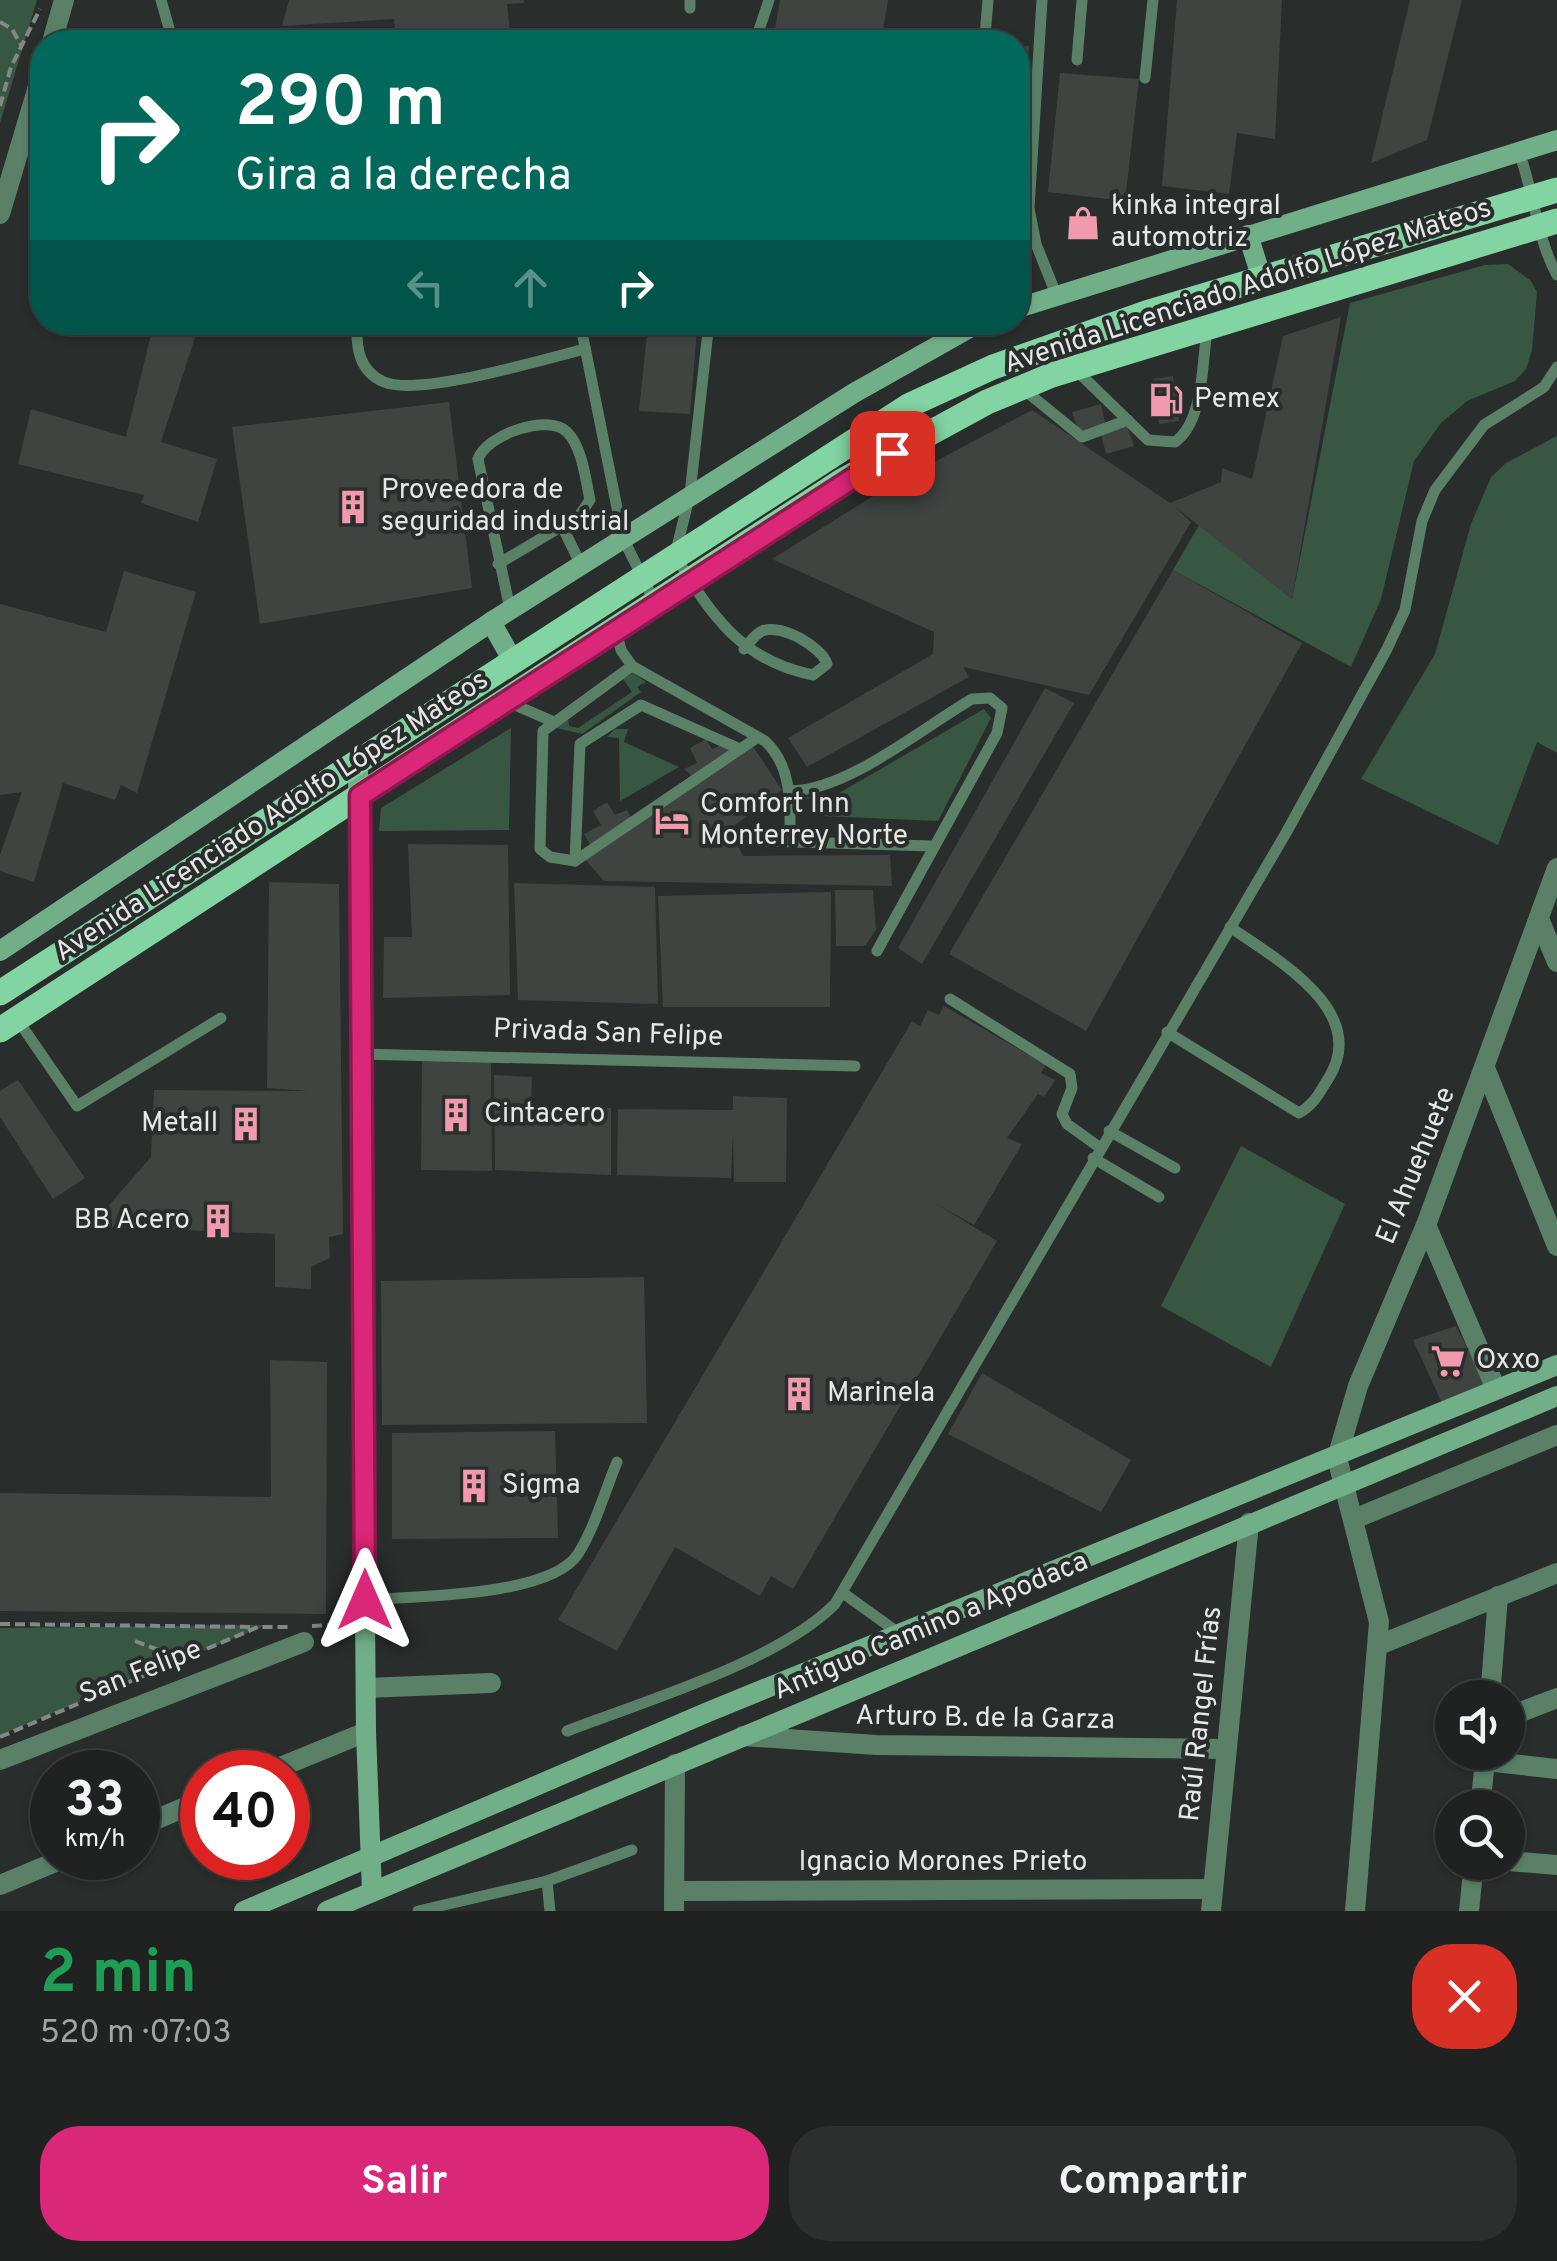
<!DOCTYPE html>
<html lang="es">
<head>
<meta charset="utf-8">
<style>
  :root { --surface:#1f2220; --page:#2c2f2d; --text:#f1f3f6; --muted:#a1a4a5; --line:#3c3f3e; --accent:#db2777 }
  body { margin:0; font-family:Overpass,sans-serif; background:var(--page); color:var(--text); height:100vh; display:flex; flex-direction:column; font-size:38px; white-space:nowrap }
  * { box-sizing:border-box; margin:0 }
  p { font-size:32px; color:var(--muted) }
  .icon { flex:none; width:55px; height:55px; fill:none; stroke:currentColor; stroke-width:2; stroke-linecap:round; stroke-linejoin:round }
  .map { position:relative; height:1911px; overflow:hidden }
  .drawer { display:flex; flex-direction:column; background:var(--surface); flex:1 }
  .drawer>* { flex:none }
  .guide { position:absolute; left:30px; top:30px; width:1000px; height:305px; border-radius:40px; box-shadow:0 2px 8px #0004,0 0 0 2px var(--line); background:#00695c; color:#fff; overflow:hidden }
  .tools { position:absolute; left:1435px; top:1680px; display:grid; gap:20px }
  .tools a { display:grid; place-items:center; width:90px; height:90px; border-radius:50%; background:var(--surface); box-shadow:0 2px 8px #0004,0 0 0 2px var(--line); font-size:50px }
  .speed { position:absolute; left:30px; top:1750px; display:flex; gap:20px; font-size:50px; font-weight:700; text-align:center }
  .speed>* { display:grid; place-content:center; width:130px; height:130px; border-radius:50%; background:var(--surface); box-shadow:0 2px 8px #0004,0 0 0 2px var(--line); line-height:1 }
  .speed small { font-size:25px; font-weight:400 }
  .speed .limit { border:15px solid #d22; background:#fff; color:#111 }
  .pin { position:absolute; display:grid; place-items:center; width:85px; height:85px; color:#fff; margin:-42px; border-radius:20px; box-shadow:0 5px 15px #0006 }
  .me { position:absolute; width:110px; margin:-55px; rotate:0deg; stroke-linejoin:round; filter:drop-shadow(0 0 8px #0008) }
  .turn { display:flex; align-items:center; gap:35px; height:210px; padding:0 40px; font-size:45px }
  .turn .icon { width:130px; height:130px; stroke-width:2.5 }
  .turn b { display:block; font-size:70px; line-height:85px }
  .lanes { display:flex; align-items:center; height:95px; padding:0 40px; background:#0003; justify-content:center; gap:50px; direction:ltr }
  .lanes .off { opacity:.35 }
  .round { display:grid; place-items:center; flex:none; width:105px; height:105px; border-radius:40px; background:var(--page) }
  .head { display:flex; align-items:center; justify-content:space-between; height:170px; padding:0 40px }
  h1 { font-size:60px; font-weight:700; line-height:75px; color:#1e9e55 }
  .primary-button { display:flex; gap:20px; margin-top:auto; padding:20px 40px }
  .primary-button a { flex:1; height:115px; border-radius:40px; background:var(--accent); color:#fff; font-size:40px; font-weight:700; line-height:115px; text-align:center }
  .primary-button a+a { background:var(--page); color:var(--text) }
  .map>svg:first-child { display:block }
</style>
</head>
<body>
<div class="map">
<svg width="1557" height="1911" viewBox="0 0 1557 1911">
  <rect width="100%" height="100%" fill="#292d2b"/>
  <g fill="#375743">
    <polygon points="0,0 37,0 0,123"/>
    <polygon points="1508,264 1531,281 1537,292 1532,350 1526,369 1515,381 1467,401 1441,423 1414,461 1381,599 1351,667 1173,570 1199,525 1292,599 1350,303 1485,265"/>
    <polygon points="1557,436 1557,753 1537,742 1498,845 1361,779 1435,654 1471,524 1491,477 1506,463"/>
    <polygon points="633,673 646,682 637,687 641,692 582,734 552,727 568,717 569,726 578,728 632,692 623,679"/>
    <polygon points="984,709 991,718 938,821 822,816 806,797 834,796"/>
    <polygon points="511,728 509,830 379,831 381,808"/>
    <polygon points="615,729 628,729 624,742 679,767 620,801 619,738 607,737"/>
    <polygon points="1241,1146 1345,1204 1271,1367 1161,1306"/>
    <polygon points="266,1625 0,1735 0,1628"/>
  </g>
  <g fill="#3f4441">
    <polygon points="289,0 524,0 524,3 507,4 511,42 396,42 394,19 282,26"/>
    <polygon points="780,0 888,0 881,42 773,42"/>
    <polygon points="1177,0 1282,0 1275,139 1237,133 1229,194 1162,186"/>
    <polygon points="1410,0 1462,0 1427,140 1371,163"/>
    <polygon points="1018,46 1029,46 1020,151 1018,151"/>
    <polygon points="1060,73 1139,79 1125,201 1048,192"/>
    <polygon points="1341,317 1292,599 1174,506 1191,522 1089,695 963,667 969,677 807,767 788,738 933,654 934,632 772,559 891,485 1032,410 1170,503 1221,482 1222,468 1252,479 1283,336"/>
    <polygon points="154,322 200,322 161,442 217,459 198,522 141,503 144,495 18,464 31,409 126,437"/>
    <polygon points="275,322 307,322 304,332"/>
    <polygon points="648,324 697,330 690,414 639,411"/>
    <polygon points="1173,376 1179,421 1159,424 1153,379"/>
    <polygon points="449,402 472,588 260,624 232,427"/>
    <polygon points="1101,404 1106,427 1079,432 1072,412"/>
    <polygon points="1127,426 1134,446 1106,454 1101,434"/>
    <polygon points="1173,570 1302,643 1086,1031 949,954"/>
    <polygon points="124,571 196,592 137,793 121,785 115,800 63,783 34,882 0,871 0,855 22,792 0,795 0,604 106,632"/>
    <polygon points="1045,688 1074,703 922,964 898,948"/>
    <polygon points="706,739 712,749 727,743 752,745 782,790 730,829 743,856 890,855 892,886 604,881 582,856 591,846 584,834 601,825 593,811 607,802 615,815 627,810 632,819 694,778 684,769 697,763 690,748"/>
    <polygon points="408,844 508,845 510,995 383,998 384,937 412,937"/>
    <polygon points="269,882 339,884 343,1234 329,1237 330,1258 311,1267 311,1289 275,1287 275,1234 91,1226 151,1157 154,1090 308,1091 267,1088"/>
    <polygon points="514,883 655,887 658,1004 518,1000"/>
    <polygon points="835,890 873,890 876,930 865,946 836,946"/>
    <polygon points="831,892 830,1007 663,1007 658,896"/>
    <polygon points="944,1006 1046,1065 1041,1073 1055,1080 1044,1097 1038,1094 1007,1138 1022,1144 974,1225 933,1202 997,1241 793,1589 771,1576 760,1596 675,1547 617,1651 558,1620 912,1021 920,1026 928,1010 939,1015"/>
    <polygon points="422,1059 491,1061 492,1171 421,1170"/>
    <polygon points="494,1075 532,1077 531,1106 611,1108 611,1175 495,1170"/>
    <polygon points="18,1080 85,1178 53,1199 0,1117 0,1091"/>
    <polygon points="733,1096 787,1098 786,1182 734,1182 733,1132 731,1178 617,1175 618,1109 733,1110"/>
    <polygon points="644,1277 647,1423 382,1425 381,1281"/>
    <polygon points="1456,1326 1485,1383 1442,1403 1413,1340"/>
    <polygon points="270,1360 327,1362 326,1614 0,1611 0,1493 271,1497"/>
    <polygon points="982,1373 1131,1460 1101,1512 948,1434"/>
    <polygon points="555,1431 558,1538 392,1539 392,1433"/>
  </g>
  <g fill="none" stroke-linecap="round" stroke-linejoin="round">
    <g stroke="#858887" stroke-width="4" stroke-dasharray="10 5" stroke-linecap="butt">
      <polyline points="0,22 12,29 21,45"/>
      <polyline points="0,106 11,67 40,9"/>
      <polyline points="0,1624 255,1627"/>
      <polyline points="312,1626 333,1625"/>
      <polyline points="135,1641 164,1652 193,1650 202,1655"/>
      <polyline points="0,1737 258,1627 288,1627"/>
    </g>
    <g stroke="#5a8068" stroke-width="11">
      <polyline points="161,0 173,42"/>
      <polyline points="1042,0 1029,208 1036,244 1056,294"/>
      <polyline points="690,8 690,0"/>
      <polyline points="985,36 988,0"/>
      <polyline points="755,42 769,0"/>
      <polyline points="1077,60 1082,0"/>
      <polyline points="1145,78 1153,0"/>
      <path d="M1519,152C1534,193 1537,239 1557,275"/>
      <path d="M357,322C356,346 358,371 384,382C419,397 544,359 585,349"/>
      <polyline points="580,322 623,538 655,603"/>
      <path d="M709,322L690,494L675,555C710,614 741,661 813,675L827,664C822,647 781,623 762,631C755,634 749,643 744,649"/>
      <path d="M1074,368L1148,440L1175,442C1204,421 1202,363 1207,330"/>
      <polyline points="1022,388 1082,437 1128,420"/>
      <polyline points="498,564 562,526 581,565"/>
      <path d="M510,609L478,459C486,435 548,413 567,432C582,446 586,481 590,500L579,516L562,526"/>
      <polyline points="616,630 621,650 632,666"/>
      <polyline points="508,702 552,721"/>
      <path d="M758,737L575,861L550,857L540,849L543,731L632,666L765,741C793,767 790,806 790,841"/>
      <path d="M790,791C847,791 922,728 972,699L990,698L1002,708L997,733L877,951"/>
      <polyline points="759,841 932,846"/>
      <polyline points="575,861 580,744 641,705 740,749"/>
      <polyline points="950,999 1070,1074 1072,1088 1062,1114 1067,1124 1099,1147"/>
      <polyline points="17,1019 77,1106 221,1018"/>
      <path d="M1167,1032L1299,1113C1314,1105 1319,1093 1328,1079C1372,1011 1274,958 1230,927"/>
      <polyline points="359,1054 855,1066"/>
      <polyline points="1109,1131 1175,1168"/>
      <polyline points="1093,1158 1159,1197"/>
      <polyline points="843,1593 900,1634"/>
      <path d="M365,1600C414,1596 550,1597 578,1554C595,1527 605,1491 617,1462"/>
      <path d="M567,1731C645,1701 777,1662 835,1604L1286,833L1387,649L1405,610L1422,521L1435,490L1484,425L1544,387L1557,367"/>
      <polyline points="547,1881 550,1911"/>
      <polyline points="418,1911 547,1881 632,1850"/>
    </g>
    <g stroke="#5a8068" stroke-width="20">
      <polyline points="52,42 64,0"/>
      <polyline points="0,214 42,73"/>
      <polyline points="1540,921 1557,962"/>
      <polyline points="1485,1068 1557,1246"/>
      <polyline points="1426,1225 1496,1389"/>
      <polyline points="1354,1519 1557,1435"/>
      <polyline points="1379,1645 1557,1573"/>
      <polyline points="366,1688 491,1683"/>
      <polyline points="1490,1698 1498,1596"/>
      <polyline points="1508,1717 1557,1698"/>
      <polyline points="743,1736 876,1745 1226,1749"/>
      <polyline points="0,1760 304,1642"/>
      <polyline points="1485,1761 1557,1769"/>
      <polyline points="268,1772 366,1732"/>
      <polyline points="1480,1808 1486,1752"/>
      <polyline points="138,1827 202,1800"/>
      <polyline points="1508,1861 1557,1865"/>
      <polyline points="0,1885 65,1858"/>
      <polyline points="674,1891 1212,1889"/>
      <polyline points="674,1911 675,1764"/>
      <polyline points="1211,1911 1249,1523"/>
      <polyline points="1355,1911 1379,1622 1337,1458 1358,1386 1426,1225 1557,868"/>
      <polyline points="1469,1911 1474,1862"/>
    </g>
    <g stroke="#71af89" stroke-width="20">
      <polyline points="1248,235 1262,279"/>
      <polyline points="1018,308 1557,140"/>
      <polyline points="491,622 513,661"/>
      <polyline points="358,764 366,1732 372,1892"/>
      <polyline points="0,951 491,622 854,393 980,322"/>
      <polyline points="244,1911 708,1712 1557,1365"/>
      <polyline points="327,1911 1557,1396"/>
    </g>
    <g stroke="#82d4a2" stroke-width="25">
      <polyline points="0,993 910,405 993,367 1146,313 1557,190"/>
      <polyline points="0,1030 842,481 987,402 1052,375 1557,221"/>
    </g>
  </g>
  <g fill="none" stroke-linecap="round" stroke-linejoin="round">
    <g stroke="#8e194d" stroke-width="25">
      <polyline id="route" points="365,1600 360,796 892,453"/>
    </g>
    <use href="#route" stroke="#db2777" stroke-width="18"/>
  </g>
  <defs>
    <g id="shop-bare" transform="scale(2.7)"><path d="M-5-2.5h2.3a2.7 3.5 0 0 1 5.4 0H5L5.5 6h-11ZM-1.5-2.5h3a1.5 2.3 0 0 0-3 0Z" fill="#f29aad" stroke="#292d2b" stroke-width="2.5" paint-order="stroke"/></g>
    <g id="fuel-bare" transform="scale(2.7)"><path d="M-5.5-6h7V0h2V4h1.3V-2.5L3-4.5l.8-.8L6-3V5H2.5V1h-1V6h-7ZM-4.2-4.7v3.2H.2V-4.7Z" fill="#f29aad" stroke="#292d2b" stroke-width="2.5" paint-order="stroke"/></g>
    <g id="building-bare" transform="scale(2.7)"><path d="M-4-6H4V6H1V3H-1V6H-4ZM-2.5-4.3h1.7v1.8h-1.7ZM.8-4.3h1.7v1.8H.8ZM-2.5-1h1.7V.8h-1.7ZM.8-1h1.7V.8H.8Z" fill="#f29aad" stroke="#292d2b" stroke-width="2.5" paint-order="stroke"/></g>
    <g id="hotel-bare" transform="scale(2.7)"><path d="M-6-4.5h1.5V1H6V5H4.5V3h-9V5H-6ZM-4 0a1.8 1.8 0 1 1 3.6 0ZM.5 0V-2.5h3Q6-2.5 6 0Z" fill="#f29aad" stroke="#292d2b" stroke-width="2.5" paint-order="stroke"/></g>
    <g id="supermarket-bare" transform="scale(2.7)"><path d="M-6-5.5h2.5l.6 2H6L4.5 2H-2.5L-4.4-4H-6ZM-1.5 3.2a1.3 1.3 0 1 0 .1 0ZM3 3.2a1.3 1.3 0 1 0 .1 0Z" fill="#f29aad" stroke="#292d2b" stroke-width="2.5" paint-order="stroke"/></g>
  </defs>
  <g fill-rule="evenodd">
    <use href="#shop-bare" x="1083" y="223"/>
    <use href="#fuel-bare" x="1166" y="400"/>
    <use href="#building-bare" x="353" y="507"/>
    <use href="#hotel-bare" x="672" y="821"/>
    <use href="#building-bare" x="456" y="1115"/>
    <use href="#building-bare" x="246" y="1124"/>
    <use href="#building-bare" x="218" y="1221"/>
    <use href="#supermarket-bare" x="1448" y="1361"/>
    <use href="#building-bare" x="799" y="1394"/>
    <use href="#building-bare" x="474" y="1486"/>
  </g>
  <g text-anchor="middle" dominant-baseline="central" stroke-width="8" stroke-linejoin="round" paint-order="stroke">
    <g font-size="28" fill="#e6e8e7" stroke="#292d2b" text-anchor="start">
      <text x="1111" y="207">kinka integral<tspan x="1111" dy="32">automotriz</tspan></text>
      <text x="1194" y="400">Pemex</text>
      <text x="381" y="491">Proveedora de<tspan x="381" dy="32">seguridad industrial</tspan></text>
      <text x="700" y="805">Comfort Inn<tspan x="700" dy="32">Monterrey Norte</tspan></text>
      <text x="484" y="1115">Cintacero</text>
      <text x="218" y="1124" text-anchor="end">Metall</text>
      <text x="190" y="1221" text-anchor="end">BB Acero</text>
      <text x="1476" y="1361">Oxxo</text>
      <text x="827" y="1394">Marinela</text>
      <text x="502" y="1486">Sigma</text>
    </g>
    <g font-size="28" fill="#e6e8e7" stroke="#292d2b">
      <text transform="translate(1248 287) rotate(-18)">Avenida Licenciado Adolfo López Mateos</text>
      <text transform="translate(272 817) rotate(-33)">Avenida Licenciado Adolfo López Mateos</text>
      <text transform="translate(608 1034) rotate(2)">Privada San Felipe</text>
      <text transform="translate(1417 1166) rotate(-68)">El Ahuehuete</text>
      <text transform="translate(931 1627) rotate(-23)">Antiguo Camino a Apodaca</text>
      <text transform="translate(141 1673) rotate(-22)">San Felipe</text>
      <text transform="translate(1202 1714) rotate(-84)">Raúl Rangel Frías</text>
      <text transform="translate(985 1719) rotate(1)">Arturo B. de la Garza</text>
      <text x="943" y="1863">Ignacio Morones Prieto</text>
    </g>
  </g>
</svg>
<div class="tools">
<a><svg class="icon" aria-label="sound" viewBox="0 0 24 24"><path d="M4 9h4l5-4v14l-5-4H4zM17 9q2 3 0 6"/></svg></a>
<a><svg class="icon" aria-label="search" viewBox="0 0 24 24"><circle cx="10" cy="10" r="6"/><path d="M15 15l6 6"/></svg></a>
</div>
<div class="speed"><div>33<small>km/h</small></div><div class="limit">40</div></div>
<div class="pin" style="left:892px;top:453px;background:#d93025"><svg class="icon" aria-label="arrive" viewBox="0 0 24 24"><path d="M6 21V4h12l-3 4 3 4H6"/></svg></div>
<svg class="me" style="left:365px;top:1600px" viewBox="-20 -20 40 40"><path d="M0-17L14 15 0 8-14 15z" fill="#db2777" stroke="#fff" stroke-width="4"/></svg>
<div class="guide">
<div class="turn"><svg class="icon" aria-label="right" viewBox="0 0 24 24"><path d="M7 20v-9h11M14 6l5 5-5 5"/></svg><div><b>290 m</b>Gira a la derecha</div></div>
<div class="lanes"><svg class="icon off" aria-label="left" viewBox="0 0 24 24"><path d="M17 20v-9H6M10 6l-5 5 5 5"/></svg><svg class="icon off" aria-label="ahead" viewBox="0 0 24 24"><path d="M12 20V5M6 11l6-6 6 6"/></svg><svg class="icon" aria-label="right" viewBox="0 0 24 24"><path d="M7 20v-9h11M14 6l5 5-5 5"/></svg></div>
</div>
</div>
<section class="drawer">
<div class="head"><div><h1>2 min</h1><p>520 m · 07:03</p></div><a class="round" style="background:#d93025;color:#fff"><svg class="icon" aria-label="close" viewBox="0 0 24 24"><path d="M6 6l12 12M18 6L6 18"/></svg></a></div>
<div class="primary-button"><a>Salir</a><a>Compartir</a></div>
</section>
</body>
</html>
